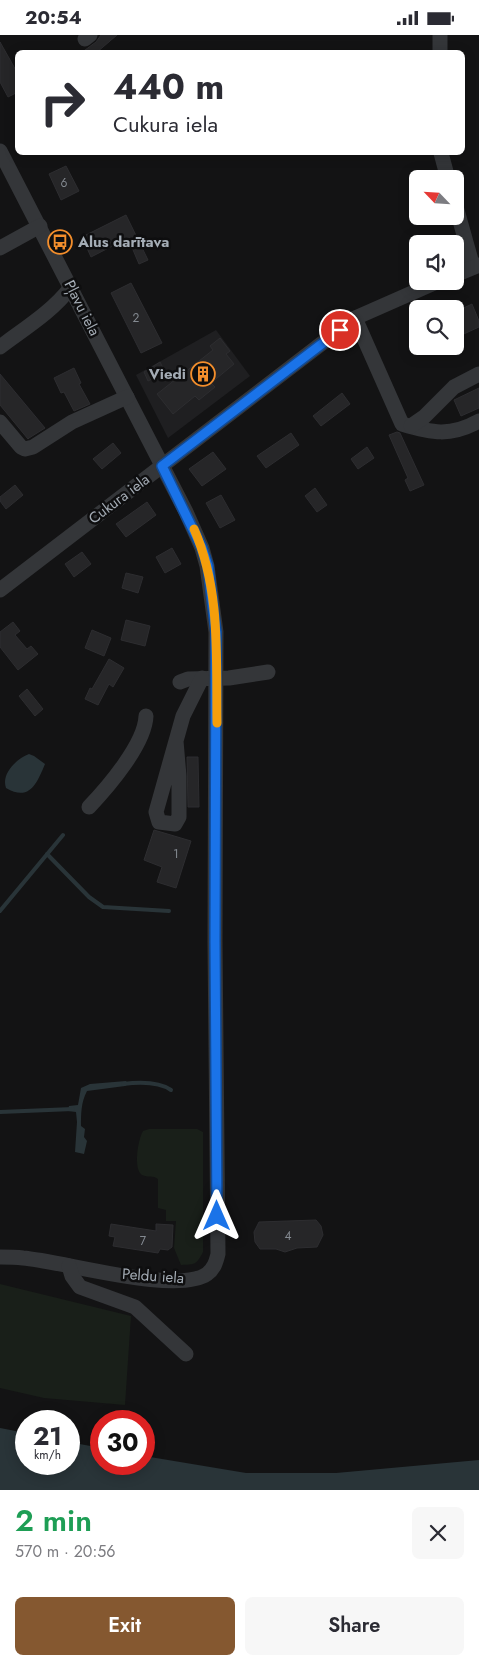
<!DOCTYPE html>
<html lang="en">
<head>
<meta charset="utf-8">
<style>
  :root { --surface:#fff; --page:#f7f7f7; --text:#2b2b33; --muted:#7c7c81; --accent:#855830 }
  body { margin:0; font-family:Jost,sans-serif; background:var(--page); color:var(--text); height:100vh; display:flex; flex-direction:column; font-size:19px; white-space:nowrap }
  * { box-sizing:border-box; margin:0 }
  p { font-size:16px; color:var(--muted) }
  .icon { flex:none; width:28px; height:28px; fill:none; stroke:currentColor; stroke-width:2; stroke-linecap:round; stroke-linejoin:round }
  .map { position:relative; height:1455px; overflow:hidden }
  .details { display:flex; flex-direction:column; background:var(--surface); flex:1 }
  .details>* { flex:none }
  .top-card { position:absolute; left:15px; top:15px; width:450px; height:105px; border-radius:8px; box-shadow:0 2px 12px #0003; background:#fff; color:var(--text); overflow:hidden }
  .needle { width:32px; rotate:295deg }
  .buttons { position:absolute; left:409px; top:135px; display:grid; gap:10px }
  .buttons a { display:grid; place-items:center; width:55px; height:55px; border-radius:8px; background:var(--surface); box-shadow:0 2px 12px #0003; font-size:25px }
  .speed { position:absolute; left:15px; top:1375px; display:flex; gap:10px; font-size:25px; font-weight:700; text-align:center }
  .speed>* { display:grid; place-content:center; width:65px; height:65px; border-radius:50%; background:var(--surface); box-shadow:0 2px 12px #0003; line-height:1 }
  .speed small { font-size:12px; font-weight:400 }
  .speed .limit { border:8px solid #d22; background:#fff; color:#111 }
  .pin { position:absolute; display:grid; place-items:center; width:42px; height:42px; color:#fff; margin:-21px; border:2px solid #fff; border-radius:50%; box-shadow:0 1px 5px #0007 }
  .me { position:absolute; width:55px; margin:-28px; rotate:0deg; stroke-linejoin:round; filter:drop-shadow(0 0 4px #0008) }
  .turn { display:flex; align-items:center; gap:18px; height:105px; padding:0 15px; font-size:22px }
  .turn .icon { width:65px; height:65px; stroke-width:2.5 }
  .turn b { display:block; font-size:35px; line-height:42px }
  .round { display:grid; place-items:center; flex:none; width:52px; height:52px; border-radius:8px; background:var(--page) }
  .summary { display:flex; align-items:center; justify-content:space-between; height:85px; padding:0 15px }
  h1 { font-size:30px; font-weight:600; line-height:38px; color:#1e9e55 }
  .action { display:flex; gap:10px; margin-top:auto; padding:10px 15px }
  .action a { flex:1; height:58px; border-radius:8px; background:var(--accent); color:#fff; font-size:20px; font-weight:600; line-height:58px; text-align:center }
  .action a+a { background:var(--page); color:var(--text) }
  .status { display:flex; justify-content:space-between; align-items:center; height:35px; padding:0 25px; background:var(--surface); direction:ltr }
  .status svg { height:14px; fill:currentColor }
  .map>svg:first-child { display:block }
</style>
</head>
<body>
<div class="status"><b>20:54</b><svg viewBox="0 0 49 12"><path d="M0 12V9h3v3zM5 12V6h3v6zM10 12V3h3v9zM15 12V0h3v12zM26 1h20v11H26zM47 4h2v5h-2z"/></svg></div>
<div class="map">
<svg width="479" height="1455" viewBox="0 0 479 1455">
  <rect width="100%" height="100%" fill="#131314"/>
  <polygon fill="#1f1f21" points="216,295 250,341 168,403 136,340"/>
  <g fill="#191f19">
    <path d="M149,1094H197L203,1097V1217C196,1231 194,1229 181,1230L174,1213L176,1186H166V1175L158,1173V1144C153,1140 148,1143 142,1140C133,1134 138,1104 143,1096Z"/>
    <polygon points="0,1249 131,1281 125,1370 44,1363 0,1353"/>
  </g>
  <g fill="#293438">
    <path d="M29,719L34,721L45,729C37,748 30,767 6,753C1,739 16,724 29,719Z"/>
    <path d="M126,1046L128,1049L125,1051L87,1056C81,1067 81,1079 81,1091L85,1094L84,1102L87,1106L84,1119L75,1117L77,1087L76,1077L68,1076L69,1071L78,1070L81,1053L90,1049Z"/>
    <polygon points="0,1393 26,1398 26,1429 69,1429 69,1407 101,1413 101,1429 144,1429 144,1421 246,1438 336,1438 479,1425 479,1455 0,1455"/>
  </g>
  <g fill="none" stroke-linecap="round" stroke-linejoin="round">
    <g stroke="#293438" stroke-width="4">
      <polyline points="47,819 89,862 103,872 169,876"/>
      <polyline points="0,876 63,800"/>
      <path d="M123,1049C139,1047 158,1046 171,1055"/>
      <polyline points="0,1077 73,1074"/>
    </g>
  </g>
  <g fill="#262628" stroke="#2d2d30">
    <polygon points="101,0 117,0 96,18 81,18 96,7"/>
    <polygon points="0,7 18,39 18,57 8,62 0,47"/>
    <polygon points="66,131 79,156 61,165 49,139"/>
    <polygon points="126,180 148,225 139,229 128,203 91,222 82,202"/>
    <polygon points="131,248 162,308 141,318 111,258"/>
    <polygon points="472,269 479,286 479,292 455,303 455,277"/>
    <polygon points="220,303 230,316 226,319 234,329 211,348 215,352 199,365 195,361 173,379 157,359 213,315 210,311"/>
    <polygon points="160,327 165,337 148,346 144,337"/>
    <polygon points="74,333 81,348 79,349 90,369 74,376 64,357 61,358 54,343"/>
    <polygon points="0,339 45,393 29,403 28,404 0,370"/>
    <polygon points="479,353 479,373 461,381 454,365"/>
    <polygon points="342,358 350,369 321,391 313,381"/>
    <polygon points="397,397 400,398 424,450 410,456 405,445 408,443 389,400"/>
    <polygon points="291,398 299,410 266,433 257,421"/>
    <polygon points="113,408 121,418 102,434 93,424"/>
    <polygon points="367,412 374,423 358,434 351,424"/>
    <polygon points="213,417 226,434 202,451 189,434"/>
    <polygon points="15,450 23,460 6,474 0,466 0,462"/>
    <polygon points="315,453 327,470 317,477 305,461"/>
    <polygon points="221,460 235,485 220,493 206,468"/>
    <polygon points="147,467 156,480 126,502 116,489"/>
    <polygon points="172,513 181,529 165,538 156,522"/>
    <polygon points="82,517 91,529 74,542 65,529"/>
    <polygon points="126,538 143,542 138,558 122,553"/>
    <polygon points="126,585 150,591 145,611 121,605"/>
    <polygon points="13,587 20,596 15,600 27,614 31,611 38,619 18,635 0,612 0,597"/>
    <polygon points="92,595 111,603 104,621 85,613"/>
    <polygon points="109,624 124,633 113,652 109,649 98,670 85,664 90,653 92,654"/>
    <polygon points="27,654 43,674 35,681 19,661"/>
    <polygon points="187,722 198,722 199,772 188,772"/>
    <polygon points="154,795 191,806 176,853 157,847 162,832 144,825"/>
    <polygon points="316,1185 321,1191 323,1200 317,1212 297,1213 285,1217 276,1214 260,1214 255,1207 254,1197 259,1187"/>
    <polygon points="111,1189 156,1196 156,1189 173,1190 172,1212 168,1215 160,1214 158,1218 113,1211 115,1202 109,1201"/>
  </g>
  <g fill="none" stroke-linecap="round" stroke-linejoin="round">
    <g stroke="#343639" stroke-width="15">
      <polyline points="85,4 90,0"/>
      <polyline points="440,18 440,0"/>
      <path d="M0,116L186,477L202,513L207,531L216,597L215,907L218,1219C216,1227 214,1234 207,1239C177,1260 62,1226 23,1223C15,1222 8,1222 0,1222"/>
      <polyline points="441,118 448,144"/>
      <polyline points="455,168 473,232"/>
      <polyline points="0,213 40,191"/>
      <polyline points="455,240 479,230"/>
      <path d="M355,283L402,389C432,398 450,402 479,386"/>
      <path d="M0,312C25,293 52,277 71,252"/>
      <polyline points="0,387 21,412 25,414 33,412 72,387 127,362"/>
      <polyline points="411,391 424,382 454,352 479,339"/>
      <polyline points="0,555 355,283 439,246"/>
      <polyline points="180,647 188,644 229,643 268,637"/>
      <polyline points="176,706 179,741 179,782 175,789 159,787 156,777 183,681 202,643"/>
      <path d="M89,772C108,752 145,709 146,681"/>
      <polyline points="69,1231 72,1241 80,1252 135,1272 186,1319"/>
    </g>
  </g>
  <g fill="none" stroke-linecap="round" stroke-linejoin="round">
    <g stroke="#114b97" stroke-width="12">
      <polyline id="route" points="217,1181 215,907 216,597 208,531 202,513 162,431 340,295"/>
    </g>
    <use href="#route" stroke="#1a73e8" stroke-width="9"/>
    <path stroke="#f59e0b" stroke-width="9" d="M194,494C221,555 216,622 217,688"/>
  </g>
  <defs>
    <g id="bus-ring" transform="scale(1.25)"><circle r="9.5" fill="#0e0e0f" stroke="#f38e2c" stroke-width="1.5"/><path d="M-5-6H5V4H4V6H2V4H-2V6H-4V4H-5ZM-3.5-4V0h7V-4ZM-3.5 1.2v1.5H-2V1.2ZM2 1.2v1.5H3.5V1.2Z" fill="#f38e2c"/></g>
    <g id="building-ring" transform="scale(1.25)"><circle r="9.5" fill="#0e0e0f" stroke="#f38e2c" stroke-width="1.5"/><path d="M-4-6H4V6H1V3H-1V6H-4ZM-2.5-4.3h1.7v1.8h-1.7ZM.8-4.3h1.7v1.8H.8ZM-2.5-1h1.7V.8h-1.7ZM.8-1h1.7V.8H.8Z" fill="#f38e2c"/></g>
  </defs>
  <g fill-rule="evenodd">
    <use href="#bus-ring" x="60" y="207"/>
    <use href="#building-ring" x="203" y="339"/>
  </g>
  <g text-anchor="middle" dominant-baseline="central" stroke-width="5" stroke-linejoin="round" paint-order="stroke">
    <g font-size="12" fill="#848a91">
      <text x="64" y="148">6</text>
      <text x="136" y="283">2</text>
      <text x="176" y="819">1</text>
      <text x="288" y="1201">4</text>
      <text x="143" y="1206">7</text>
    </g>
    <g font-size="15" font-weight="bold" fill="#a4acb5" stroke="#0e0e0f" text-anchor="start">
      <text x="78" y="207">Alus darītava</text>
      <text x="186" y="339" text-anchor="end">Viedi</text>
    </g>
    <g font-size="15" fill="#a4acb5" stroke="#0e0e0f">
      <text transform="translate(82 273) rotate(63)">Pļavu iela</text>
      <text transform="translate(119 464) rotate(-37)">Cukura iela</text>
      <text transform="translate(153 1241) rotate(4)">Peldu iela</text>
    </g>
  </g>
</svg>
<div class="buttons">
<a><svg class="needle" viewBox="-14 -14 28 28"><path d="M0-13l5 13h-10z" fill="#e53935"/><path d="M0 13l5-13h-10z" fill="#7c7c81"/></svg></a>
<a><svg class="icon" aria-label="sound" viewBox="0 0 24 24"><path d="M4 9h4l5-4v14l-5-4H4zM17 9q2 3 0 6"/></svg></a>
<a><svg class="icon" aria-label="search" viewBox="0 0 24 24"><circle cx="10" cy="10" r="6"/><path d="M15 15l6 6"/></svg></a>
</div>
<div class="speed"><div>21<small>km/h</small></div><div class="limit">30</div></div>
<div class="pin" style="left:340px;top:295px;background:#d93025"><svg class="icon" aria-label="arrive" viewBox="0 0 24 24"><path d="M6 21V4h12l-3 4 3 4H6"/></svg></div>
<svg class="me" style="left:217px;top:1181px" viewBox="-20 -20 40 40"><path d="M0-17L14 15 0 8-14 15z" fill="#1a73e8" stroke="#fff" stroke-width="4"/></svg>
<div class="top-card">
<div class="turn"><svg class="icon" aria-label="right" viewBox="0 0 24 24"><path d="M7 20v-9h11M14 6l5 5-5 5"/></svg><div><b>440 m</b>Cukura iela</div></div>
</div>
</div>
<section class="details">
<div class="summary"><div><h1>2 min</h1><p>570 m · 20:56</p></div><a class="round"><svg class="icon" aria-label="close" viewBox="0 0 24 24"><path d="M6 6l12 12M18 6L6 18"/></svg></a></div>
<div class="action"><a>Exit</a><a>Share</a></div>
</section>
</body>
</html>
